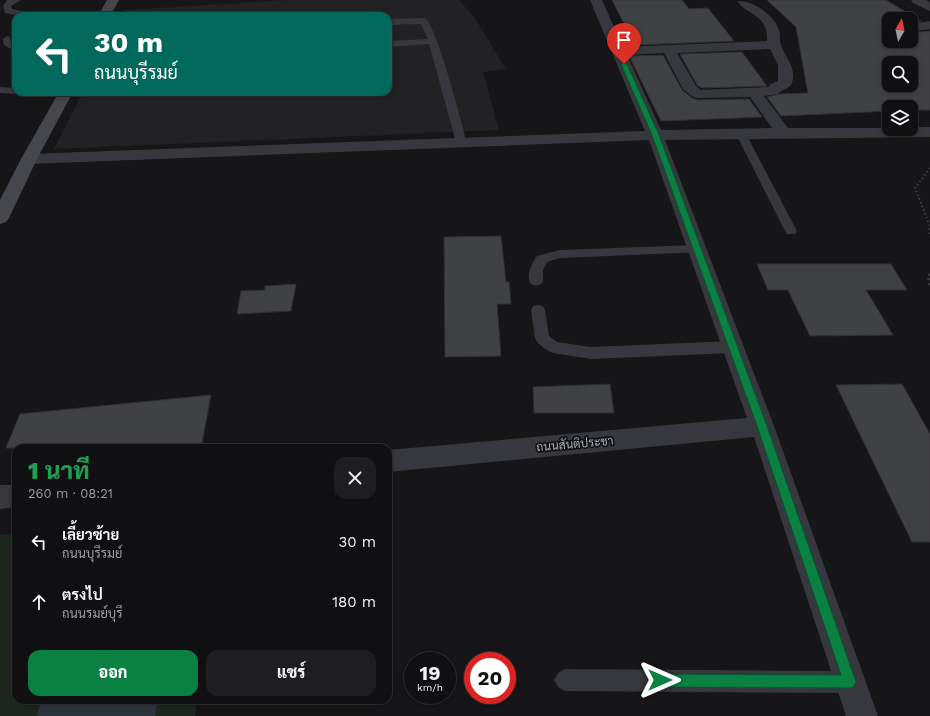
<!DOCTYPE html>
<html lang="th">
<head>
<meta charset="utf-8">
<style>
  :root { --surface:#101012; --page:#1e1e20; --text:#f1f3f6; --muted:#9c9d9f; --line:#303032; --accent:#0b8043 }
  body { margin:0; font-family:"Work Sans",Sarabun,sans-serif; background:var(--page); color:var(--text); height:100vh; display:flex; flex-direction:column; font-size:15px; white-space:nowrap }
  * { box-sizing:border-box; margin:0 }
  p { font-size:13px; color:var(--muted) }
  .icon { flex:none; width:22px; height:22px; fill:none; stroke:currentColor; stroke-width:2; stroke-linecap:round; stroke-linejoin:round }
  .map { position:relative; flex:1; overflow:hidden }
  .details { position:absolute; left:12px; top:444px; width:380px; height:260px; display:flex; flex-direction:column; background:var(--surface); border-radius:12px; box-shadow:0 2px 6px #0003,0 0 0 1px var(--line) }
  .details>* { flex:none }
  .hud { position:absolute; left:12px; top:12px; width:380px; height:84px; border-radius:12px; box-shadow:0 2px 6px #0003,0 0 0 1px var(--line); background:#00695c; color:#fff; overflow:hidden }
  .needle { width:26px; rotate:9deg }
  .controls { position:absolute; left:882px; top:12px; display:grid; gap:8px }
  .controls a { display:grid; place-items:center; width:36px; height:36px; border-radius:8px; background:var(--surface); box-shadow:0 2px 6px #0003,0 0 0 1px var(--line); font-size:20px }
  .speed { position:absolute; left:404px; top:652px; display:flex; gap:8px; font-size:20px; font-weight:700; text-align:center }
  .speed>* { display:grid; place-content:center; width:52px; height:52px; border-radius:50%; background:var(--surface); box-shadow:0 2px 6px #0003,0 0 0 1px var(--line); line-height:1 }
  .speed small { font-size:10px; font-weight:400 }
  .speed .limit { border:6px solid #d22; background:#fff; color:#111 }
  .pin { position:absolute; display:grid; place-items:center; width:34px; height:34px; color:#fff; margin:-41px -17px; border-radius:50% 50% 50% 0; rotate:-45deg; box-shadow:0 0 4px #0007 }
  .pin .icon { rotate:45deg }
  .me { position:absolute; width:44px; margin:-22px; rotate:90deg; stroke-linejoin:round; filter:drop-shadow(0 0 3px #0008) }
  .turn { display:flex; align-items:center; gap:14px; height:84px; padding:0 16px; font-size:18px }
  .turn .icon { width:52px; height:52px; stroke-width:2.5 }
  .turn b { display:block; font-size:28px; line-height:34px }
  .round { display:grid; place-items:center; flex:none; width:42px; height:42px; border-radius:12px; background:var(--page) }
  .summary { display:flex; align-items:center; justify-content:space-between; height:68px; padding:0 16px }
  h1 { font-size:24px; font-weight:800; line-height:30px; color:#1e9e55 }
  .cta { display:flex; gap:8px; margin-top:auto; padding:8px 16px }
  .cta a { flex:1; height:46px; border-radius:12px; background:var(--accent); color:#fff; font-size:16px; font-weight:800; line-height:46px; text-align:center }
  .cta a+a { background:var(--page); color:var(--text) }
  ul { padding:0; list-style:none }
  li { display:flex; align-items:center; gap:12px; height:60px; padding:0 16px }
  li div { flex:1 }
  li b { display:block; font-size:15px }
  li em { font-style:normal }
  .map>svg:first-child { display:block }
</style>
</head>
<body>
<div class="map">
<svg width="930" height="716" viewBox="0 0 930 716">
  <rect width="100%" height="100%" fill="#161618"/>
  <polygon fill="#222225" points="288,0 459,0 474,17 506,69 483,72 499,130 54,149 83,92 388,92 388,16 122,16 125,10"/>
  <polygon fill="#1e261f" points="16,534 16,700 197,700 195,716 0,716 0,535"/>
  <polygon fill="#2c353c" points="42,700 158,700 155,716 37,716"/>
  <g fill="#404145" stroke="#303034" fill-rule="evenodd">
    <polygon points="612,0 682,0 689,9 708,8 734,41 635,45"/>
    <path d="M767,0H886L921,21L911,22V19H889V26L883,27L881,31L883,35L889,36V41H911V33L930,31V110H911V107H889V111L781,116L767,97L780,94L808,93L796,27ZM889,63H911V85H889Z"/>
    <polygon points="742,52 767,86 702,88 697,85 680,54"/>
    <polygon points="663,55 682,90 692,98 698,100 749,99 762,117 661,121 629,56"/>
    <polygon points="501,236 506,282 509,282 511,304 497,304 501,356 445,357 444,237"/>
    <polygon points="757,264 891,264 907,290 866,290 893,335 810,336 788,290 768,290"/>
    <polygon points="296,284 291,311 237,314 241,291 265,290 265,286"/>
    <polygon points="610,384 614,413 534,413 533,387"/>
    <polygon points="902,384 930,434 930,542 912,542 836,385"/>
    <polygon points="211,395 201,448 6,448 20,414"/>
  </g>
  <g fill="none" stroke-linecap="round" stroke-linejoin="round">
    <polyline stroke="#3d3f44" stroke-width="2" stroke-dasharray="1.5 2.5" stroke-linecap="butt" points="930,168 915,188 928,221 930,235"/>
    <polyline stroke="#3d3f44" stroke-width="2.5" stroke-dasharray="2 3" stroke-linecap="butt" points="930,274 928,277 930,287"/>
    <g fill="#37383d" fill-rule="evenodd">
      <polygon points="7,0 21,0 11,6 12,9 35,14 36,16 20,16 5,13 3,6"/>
      <path d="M424,18C435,21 459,113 463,128L466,142L465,144H457L456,142L429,44L388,47V41L428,39L421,24L388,25V19Z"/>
      <path d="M7,36L10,37L11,43L16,44V50C9,48 2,47 3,39Z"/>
      <polygon points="0,87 16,88 16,92 20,92 16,94 0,93"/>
      <path d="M47,92H71C66,97 52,97 47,92Z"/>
      <polygon points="741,131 746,134 797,231 795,234 787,234 785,231 736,134"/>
      <path d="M697,245L702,246L703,249L702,252L560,258L547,262L543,270V281L541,284L536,286L531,284C525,275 532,264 537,256L560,250Z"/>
      <path d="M538,305L543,306L545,310L549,336L557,342L591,347L733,341L738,343L740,347L738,351L733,353L591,359L553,353C546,350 538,345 535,338L531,310L533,306Z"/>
      <polygon points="565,669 850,671 857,675 861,682 857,689 850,693 565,691 558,687 554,680 558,673"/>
    </g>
    <g fill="#37383d" fill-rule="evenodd">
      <path d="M590,0H602L623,47L767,41C768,14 749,17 737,1C753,0 774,15 779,30C781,35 779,41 781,45C785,58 797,67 792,83C791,88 781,90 778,94L764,96L788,128H889V129H911V127H930V137L665,140L774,426L878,716H846L754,437L388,472V450L747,418L649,140L29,164L23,162L21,159L23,156L29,154L645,131ZM770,49L778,65V81L771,84L768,87L701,90L696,86L677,53ZM664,53L683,89L693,97L698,98L750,97L772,128L661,130L627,55Z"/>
      <polygon points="911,0 926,0 930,2 930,11 913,3"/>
      <polygon points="930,21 930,29 911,32 911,24"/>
      <polygon points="889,27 889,35 883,34 882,31 883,28"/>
      <polygon points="0,485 16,485 16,507 0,509"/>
    </g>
    <g fill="#45474d" fill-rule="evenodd">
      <polygon points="107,0 119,0 110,16 98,16"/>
      <polygon points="59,92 73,92 37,159 9,218 6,222 0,224 0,200 21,159"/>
    </g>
  </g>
  <polygon fill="#0b8043" stroke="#07532c" points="622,63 627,64 659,135 767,426 856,682 854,686 850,688 660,687 655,685 653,680 655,676 660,674 841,675 757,426 652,135 621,64"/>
  <g text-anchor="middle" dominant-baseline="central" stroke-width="3.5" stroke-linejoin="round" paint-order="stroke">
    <g font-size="12" fill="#a8adb8" stroke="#111113">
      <text transform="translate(575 444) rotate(-5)">ถนนสันติประชา</text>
    </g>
  </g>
</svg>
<div class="controls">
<a><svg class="needle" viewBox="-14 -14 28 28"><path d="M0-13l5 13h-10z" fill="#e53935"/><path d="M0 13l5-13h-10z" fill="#9c9d9f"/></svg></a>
<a><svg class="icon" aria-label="search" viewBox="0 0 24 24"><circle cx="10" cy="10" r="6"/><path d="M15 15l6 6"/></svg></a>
<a><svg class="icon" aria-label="layers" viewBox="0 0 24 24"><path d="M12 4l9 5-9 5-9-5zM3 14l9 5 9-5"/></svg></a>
</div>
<div class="speed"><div>19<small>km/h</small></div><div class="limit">20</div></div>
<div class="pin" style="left:624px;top:64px;background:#d93025"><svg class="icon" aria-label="arrive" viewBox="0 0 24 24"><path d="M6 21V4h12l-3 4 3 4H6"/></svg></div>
<svg class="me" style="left:660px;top:680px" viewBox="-20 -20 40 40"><path d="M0-17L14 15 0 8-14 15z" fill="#0b8043" stroke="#fff" stroke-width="4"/></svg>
<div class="hud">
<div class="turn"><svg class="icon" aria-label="left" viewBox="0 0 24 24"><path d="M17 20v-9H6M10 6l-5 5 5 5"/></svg><div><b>30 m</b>ถนนบุรีรมย์</div></div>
</div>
<section class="details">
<div class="summary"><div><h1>1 นาที</h1><p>260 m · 08:21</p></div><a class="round"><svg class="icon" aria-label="close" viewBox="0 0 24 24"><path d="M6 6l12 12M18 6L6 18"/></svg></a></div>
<ul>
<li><svg class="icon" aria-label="left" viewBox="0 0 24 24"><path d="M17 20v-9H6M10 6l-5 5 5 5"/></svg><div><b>เลี้ยวซ้าย</b><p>ถนนบุรีรมย์</p></div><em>30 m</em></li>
<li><svg class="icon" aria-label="ahead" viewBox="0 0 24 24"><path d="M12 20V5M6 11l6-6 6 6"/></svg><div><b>ตรงไป</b><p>ถนนรมย์บุรี</p></div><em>180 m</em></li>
</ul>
<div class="cta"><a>ออก</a><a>แชร์</a></div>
</section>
</div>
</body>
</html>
